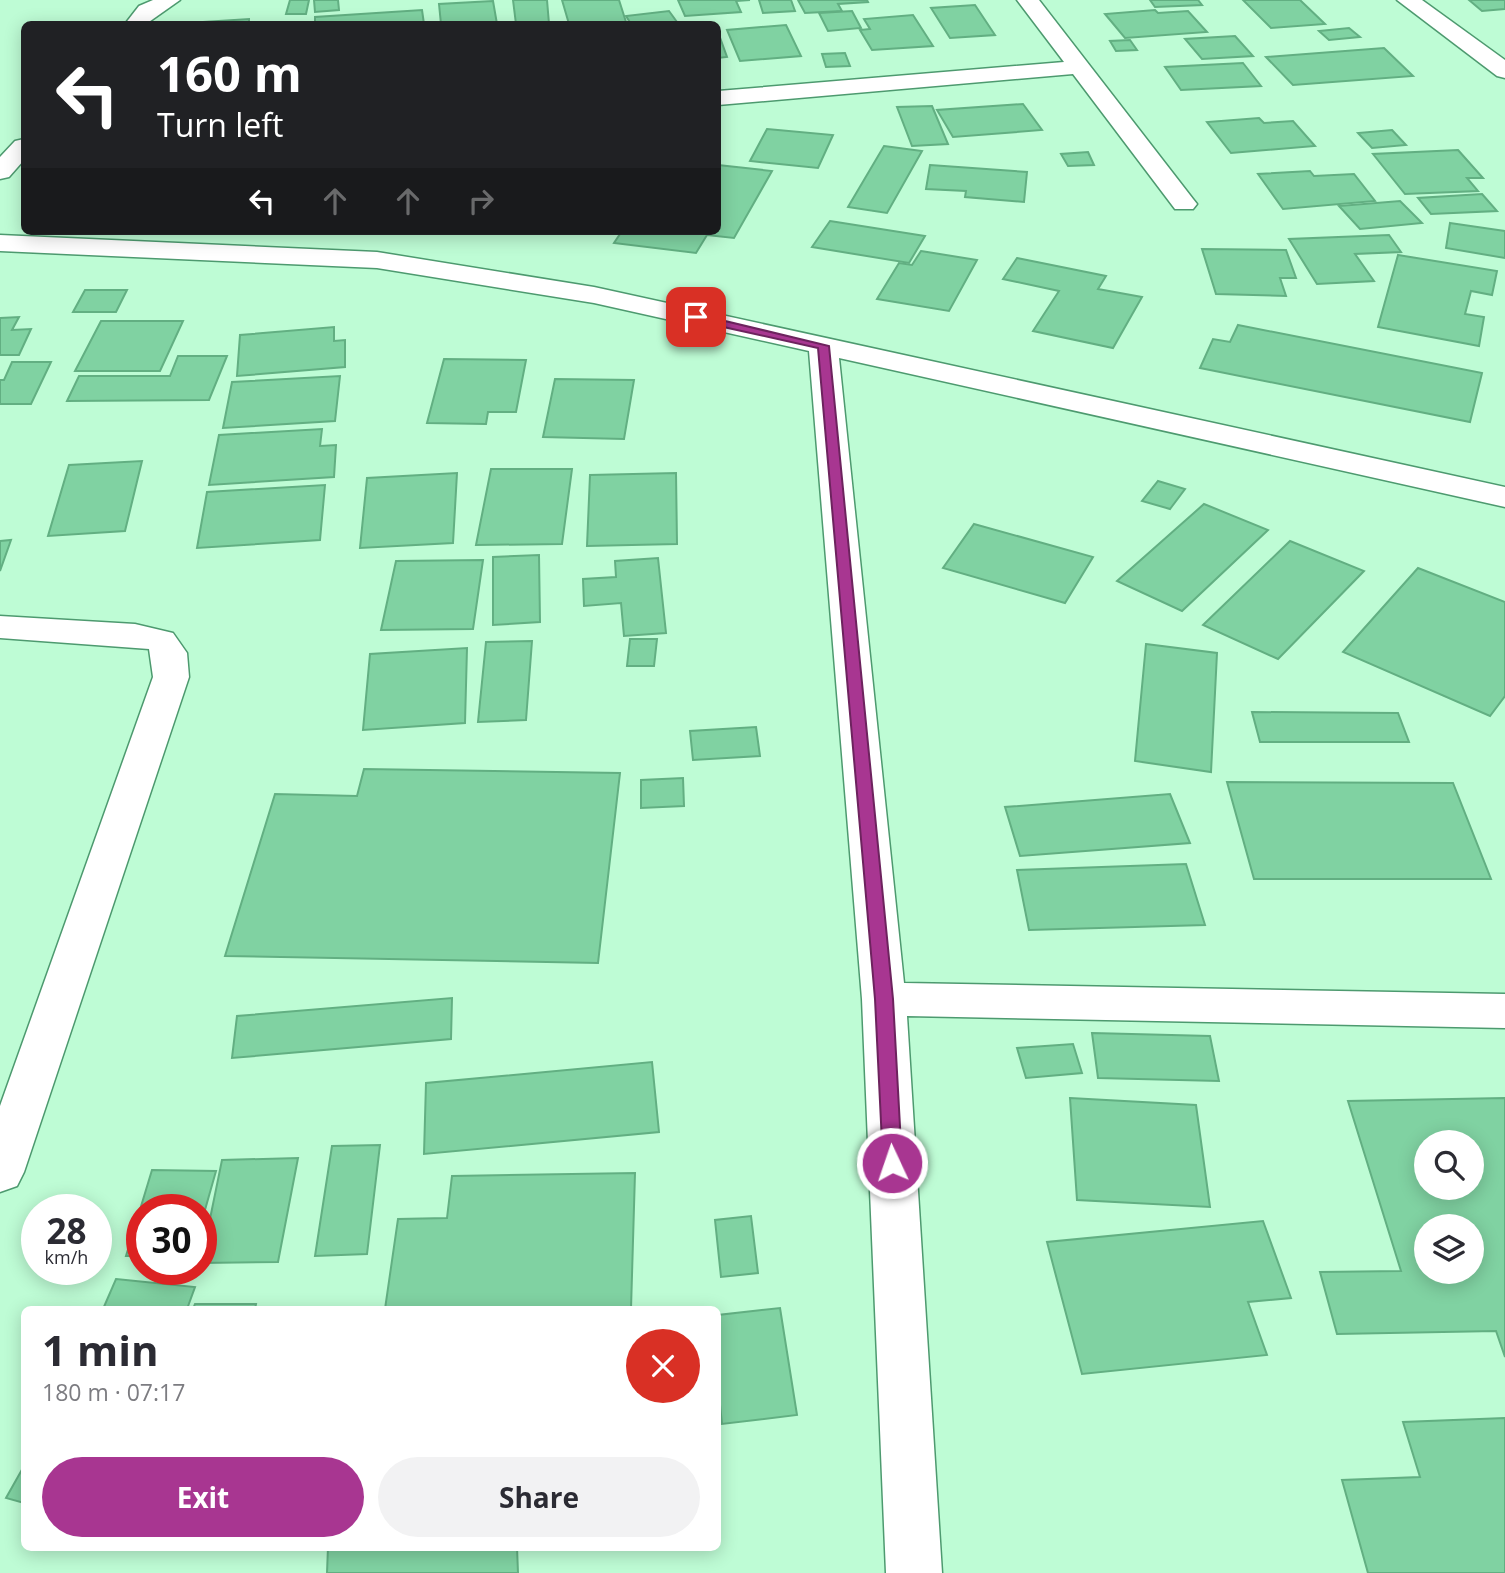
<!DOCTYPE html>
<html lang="en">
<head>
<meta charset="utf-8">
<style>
  :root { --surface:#fff; --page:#f2f2f3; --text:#2b2b33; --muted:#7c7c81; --accent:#a83691 }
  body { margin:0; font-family:"Open Sans",sans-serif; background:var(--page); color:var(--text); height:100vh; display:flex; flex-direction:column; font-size:26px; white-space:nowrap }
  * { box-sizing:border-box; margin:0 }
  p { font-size:23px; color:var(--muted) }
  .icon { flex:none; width:38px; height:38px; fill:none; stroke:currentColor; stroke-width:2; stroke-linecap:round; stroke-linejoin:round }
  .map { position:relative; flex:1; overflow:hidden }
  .side { position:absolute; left:21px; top:1306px; width:700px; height:245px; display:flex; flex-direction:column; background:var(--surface); border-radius:10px; box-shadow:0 4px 18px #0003 }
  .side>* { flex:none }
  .guide { position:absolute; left:21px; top:21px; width:700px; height:214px; border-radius:10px; box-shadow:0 4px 18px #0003; background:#202124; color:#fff; overflow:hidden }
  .tools { position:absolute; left:1414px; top:1130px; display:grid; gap:14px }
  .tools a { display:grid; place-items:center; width:70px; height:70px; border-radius:50%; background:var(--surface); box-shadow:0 4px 18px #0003; font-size:35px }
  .speed { position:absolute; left:21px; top:1194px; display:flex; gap:14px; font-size:35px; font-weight:700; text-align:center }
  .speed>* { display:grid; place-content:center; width:91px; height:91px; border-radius:50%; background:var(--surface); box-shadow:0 4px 18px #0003; line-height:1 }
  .speed small { font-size:18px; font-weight:400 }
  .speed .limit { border:10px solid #d22; background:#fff; color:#111 }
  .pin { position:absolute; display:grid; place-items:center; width:60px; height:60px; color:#fff; margin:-30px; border-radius:14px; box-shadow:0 4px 10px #0006 }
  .me { position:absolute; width:77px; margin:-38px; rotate:357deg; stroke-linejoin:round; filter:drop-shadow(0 0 5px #0008) }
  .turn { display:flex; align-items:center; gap:24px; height:147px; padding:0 21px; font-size:32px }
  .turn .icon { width:91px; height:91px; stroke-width:2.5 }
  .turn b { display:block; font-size:49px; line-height:60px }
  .lanes { display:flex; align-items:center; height:66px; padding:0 21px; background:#0003; justify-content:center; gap:35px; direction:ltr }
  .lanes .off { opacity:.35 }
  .round { display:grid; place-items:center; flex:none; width:74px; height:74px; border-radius:37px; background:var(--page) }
  .headline { display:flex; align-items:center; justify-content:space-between; height:119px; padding:0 21px }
  h1 { font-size:42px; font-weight:700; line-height:52px }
  .primary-button { display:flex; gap:14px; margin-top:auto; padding:14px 21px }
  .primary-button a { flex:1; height:80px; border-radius:42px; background:var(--accent); color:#fff; font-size:28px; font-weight:700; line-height:80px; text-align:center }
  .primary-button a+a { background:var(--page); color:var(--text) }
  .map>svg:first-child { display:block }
</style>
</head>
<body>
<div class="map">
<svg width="1505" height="1573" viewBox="0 0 1505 1573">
  <rect width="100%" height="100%" fill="#befcd5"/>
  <g fill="#80d2a2" stroke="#62af82" stroke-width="2" fill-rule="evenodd">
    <polygon points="290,0 309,0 306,14 286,14"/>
    <polygon points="314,0 338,0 339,10 315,12"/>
    <polygon points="513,0 547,0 549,24 516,24"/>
    <polygon points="562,0 619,0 626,22 569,24"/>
    <polygon points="678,0 750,0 736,1 741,12 685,16"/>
    <polygon points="759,0 791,0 795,11 763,13"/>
    <polygon points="798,0 867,0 868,2 838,4 842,11 805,13"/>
    <polygon points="1150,0 1198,0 1202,5 1155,7"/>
    <polygon points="1243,0 1300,0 1325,24 1271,28"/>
    <polygon points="1469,0 1505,0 1505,9 1482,11"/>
    <polygon points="493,1 497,24 441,24 439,4"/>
    <polygon points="975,5 995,35 950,38 931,8"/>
    <polygon points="422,10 424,24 315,24 315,17"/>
    <polygon points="1155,10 1158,13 1188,11 1207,32 1125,38 1105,14"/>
    <polygon points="669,11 677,22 631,24 626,16"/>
    <polygon points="852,11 861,28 828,31 819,13"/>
    <polygon points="913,15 933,46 872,50 860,30 870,29 864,19"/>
    <polygon points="249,19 249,24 188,24 188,23"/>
    <polygon points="786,25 801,56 740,61 727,30"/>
    <polygon points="1349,28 1360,37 1329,40 1319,31"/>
    <polygon points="718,32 727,57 718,58"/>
    <polygon points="1235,36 1253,56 1202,59 1185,39"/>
    <polygon points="1130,40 1137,50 1116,51 1110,41"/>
    <polygon points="1384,48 1413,76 1293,85 1266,57"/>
    <polygon points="845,53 850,66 826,67 822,54"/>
    <polygon points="1243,63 1261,86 1181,90 1165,67"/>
    <polygon points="1023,104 1042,130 953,137 937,110"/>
    <polygon points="932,106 948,144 912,146 897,107"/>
    <polygon points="1259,118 1264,123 1293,121 1315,146 1231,153 1207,122"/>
    <polygon points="767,129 833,135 818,168 750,161"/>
    <polygon points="1392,130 1406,145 1372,148 1358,133"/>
    <polygon points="884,146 922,151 887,213 848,207"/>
    <polygon points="1458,150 1483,178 1467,178 1478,191 1405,194 1373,154"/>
    <polygon points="1088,152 1094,165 1068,166 1061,154"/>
    <polygon points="718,165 772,171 734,238 707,235 696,253 614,243 622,231 718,231"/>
    <polygon points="930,165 1027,172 1024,202 965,197 966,191 926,189"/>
    <polygon points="1310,171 1314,176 1354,174 1375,201 1283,209 1258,174"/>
    <polygon points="1482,194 1497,211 1431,214 1418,198"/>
    <polygon points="1400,201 1422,223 1360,229 1339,206"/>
    <polygon points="830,221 925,236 909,263 812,247"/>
    <polygon points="1450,223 1505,231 1505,258 1446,248"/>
    <polygon points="1389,235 1401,252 1355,254 1374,281 1317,284 1289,239"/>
    <polygon points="1202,249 1286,250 1296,278 1280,278 1286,296 1216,294"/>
    <polygon points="921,251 977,260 949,311 877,299 899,263 912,265"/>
    <polygon points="1398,255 1497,271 1492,295 1471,291 1465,314 1484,317 1479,346 1378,327"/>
    <polygon points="1017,258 1106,276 1098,289 1142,297 1113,348 1033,331 1059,291 1003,279"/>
    <polygon points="85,290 127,290 116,312 73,312"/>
    <polygon points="19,317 12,330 31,329 19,355 0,355 0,318"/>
    <polygon points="101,321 183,321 160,371 75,371"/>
    <polygon points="1238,325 1482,373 1470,422 1200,368 1213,339 1230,342"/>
    <polygon points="334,327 334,341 345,340 345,367 237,376 240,335"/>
    <polygon points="178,356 227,356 209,400 67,401 79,376 170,376"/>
    <polygon points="444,359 526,360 516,412 488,412 486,424 427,423"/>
    <polygon points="12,362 51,362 31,404 0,404 0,380 4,380"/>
    <polygon points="340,376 335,421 223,428 232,382"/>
    <polygon points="555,379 634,380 624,439 543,437"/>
    <polygon points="322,429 320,446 336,445 334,477 209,485 219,435"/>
    <polygon points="142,461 125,531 48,536 69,465"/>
    <polygon points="491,469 572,469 562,544 476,545"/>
    <polygon points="457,473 453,543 360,548 367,478"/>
    <polygon points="676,473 677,544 587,546 590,475"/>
    <polygon points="1158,481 1185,489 1170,509 1142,501"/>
    <polygon points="325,485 320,540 197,548 207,492"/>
    <polygon points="1204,504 1268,530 1182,611 1117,581"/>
    <polygon points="974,524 1093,557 1065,603 943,568"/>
    <polygon points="11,540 0,571 0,541"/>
    <polygon points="1290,541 1364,571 1278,659 1203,625"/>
    <polygon points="539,555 540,622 493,625 493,557"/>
    <polygon points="658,558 666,633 624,636 621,603 584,606 583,579 616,577 615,561"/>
    <polygon points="483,560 473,629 381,630 396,561"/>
    <polygon points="1418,568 1505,602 1505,696 1490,716 1343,652"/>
    <polygon points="630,639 657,639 654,666 627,666"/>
    <polygon points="532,641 526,720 478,722 486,642"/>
    <polygon points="1146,644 1217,653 1211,772 1135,761"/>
    <polygon points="467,648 465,723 363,730 370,654"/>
    <polygon points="1252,712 1398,713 1409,742 1260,742"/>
    <polygon points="756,727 760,756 693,760 690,731"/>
    <polygon points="364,769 620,773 598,963 225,956 275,794 357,796"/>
    <polygon points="683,778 684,806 641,808 641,780"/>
    <polygon points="1227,782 1453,783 1491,879 1254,879"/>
    <polygon points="1170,794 1190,843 1020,856 1005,807"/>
    <polygon points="1186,864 1205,925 1029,930 1017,870"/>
    <polygon points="452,998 451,1039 232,1058 237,1016"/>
    <polygon points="1092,1033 1210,1036 1219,1081 1098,1078"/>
    <polygon points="1073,1044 1082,1073 1026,1078 1017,1048"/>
    <polygon points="652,1062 659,1132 424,1154 426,1083"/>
    <polygon points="1070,1098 1196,1105 1210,1207 1077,1200"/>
    <path d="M1505,1098V1357L1496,1331L1337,1334L1320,1272L1401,1271L1348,1101ZM1426,1143H1472V1188H1426ZM1426,1227H1472V1272H1426Z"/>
    <polygon points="380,1145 367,1254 315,1256 332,1146"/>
    <polygon points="298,1158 278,1262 201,1263 222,1160"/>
    <polygon points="152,1170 216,1171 201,1224 201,1209 142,1209 142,1256 126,1256"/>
    <polygon points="635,1173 631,1309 385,1309 398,1219 447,1218 452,1176"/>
    <polygon points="751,1216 758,1273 721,1277 715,1220"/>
    <polygon points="1263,1221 1291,1298 1248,1302 1267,1355 1082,1374 1047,1242"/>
    <polygon points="116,1279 195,1287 187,1309 103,1309"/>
    <polygon points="195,1304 256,1304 255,1309 193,1309"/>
    <polygon points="780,1308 797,1415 722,1424 718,1385 718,1315"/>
    <polygon points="1505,1418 1505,1573 1368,1573 1342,1480 1420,1477 1403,1422"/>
    <polygon points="24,1466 24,1503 6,1498"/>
    <polygon points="328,1547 517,1547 518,1573 327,1573"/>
  </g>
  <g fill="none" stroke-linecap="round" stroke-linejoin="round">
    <g stroke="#4d9a6f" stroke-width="3">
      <g id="minor">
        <polygon points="153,0 180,0 146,24 125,24 139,6"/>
        <polygon points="1017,0 1039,0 1193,199 1197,204 1193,209 1175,209 1073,74 718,105 718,91 1064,62"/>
        <polygon points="1397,0 1422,0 1505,60 1505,78 1497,76"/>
        <polygon points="24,139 24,160 9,177 0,179 0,157 15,141"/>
        <polygon points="0,235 377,252 594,287 1505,487 1505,507 839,358 904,983 1505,994 1505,1028 907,1016 942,1573 886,1573 862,999 809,351 594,303 377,268 0,251"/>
        <polygon points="0,616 135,624 173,633 187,653 189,677 24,1172 17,1186 0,1192 0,1106 153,677 149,649 0,638"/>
      </g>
    </g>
    <use href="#minor" fill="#fff" fill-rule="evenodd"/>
  </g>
  <polygon fill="#a83691" stroke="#6d235e" stroke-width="2" points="696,314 829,346 893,999 902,1163 899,1169 886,1169 883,1163 875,999 818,348 692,320 690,317"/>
</svg>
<div class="tools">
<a><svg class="icon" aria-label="search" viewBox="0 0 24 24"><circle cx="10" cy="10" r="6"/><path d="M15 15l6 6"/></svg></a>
<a><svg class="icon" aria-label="layers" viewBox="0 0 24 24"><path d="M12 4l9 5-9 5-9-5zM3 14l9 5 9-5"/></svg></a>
</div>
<div class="speed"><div>28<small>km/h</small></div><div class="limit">30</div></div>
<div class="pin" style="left:696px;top:317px;background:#d93025"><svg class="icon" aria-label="arrive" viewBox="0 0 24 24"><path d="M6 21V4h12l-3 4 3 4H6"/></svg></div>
<svg class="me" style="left:892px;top:1163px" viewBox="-20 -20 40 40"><circle r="17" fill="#a83691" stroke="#fff" stroke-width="3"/><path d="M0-11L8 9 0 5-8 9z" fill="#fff"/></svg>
<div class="guide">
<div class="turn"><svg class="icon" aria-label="left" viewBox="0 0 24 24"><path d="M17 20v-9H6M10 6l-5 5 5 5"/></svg><div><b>160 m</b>Turn left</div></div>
<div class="lanes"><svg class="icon" aria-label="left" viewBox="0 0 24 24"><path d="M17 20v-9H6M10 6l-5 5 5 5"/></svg><svg class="icon off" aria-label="ahead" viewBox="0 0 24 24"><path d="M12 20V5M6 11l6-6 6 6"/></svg><svg class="icon off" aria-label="ahead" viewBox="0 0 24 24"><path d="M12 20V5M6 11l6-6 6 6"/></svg><svg class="icon off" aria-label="right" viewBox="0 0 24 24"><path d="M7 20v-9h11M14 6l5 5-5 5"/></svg></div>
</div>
<section class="side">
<div class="headline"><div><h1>1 min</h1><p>180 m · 07:17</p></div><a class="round" style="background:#d93025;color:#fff"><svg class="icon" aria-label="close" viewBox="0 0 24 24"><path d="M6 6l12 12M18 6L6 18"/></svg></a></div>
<div class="primary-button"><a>Exit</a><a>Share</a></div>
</section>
</div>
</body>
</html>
